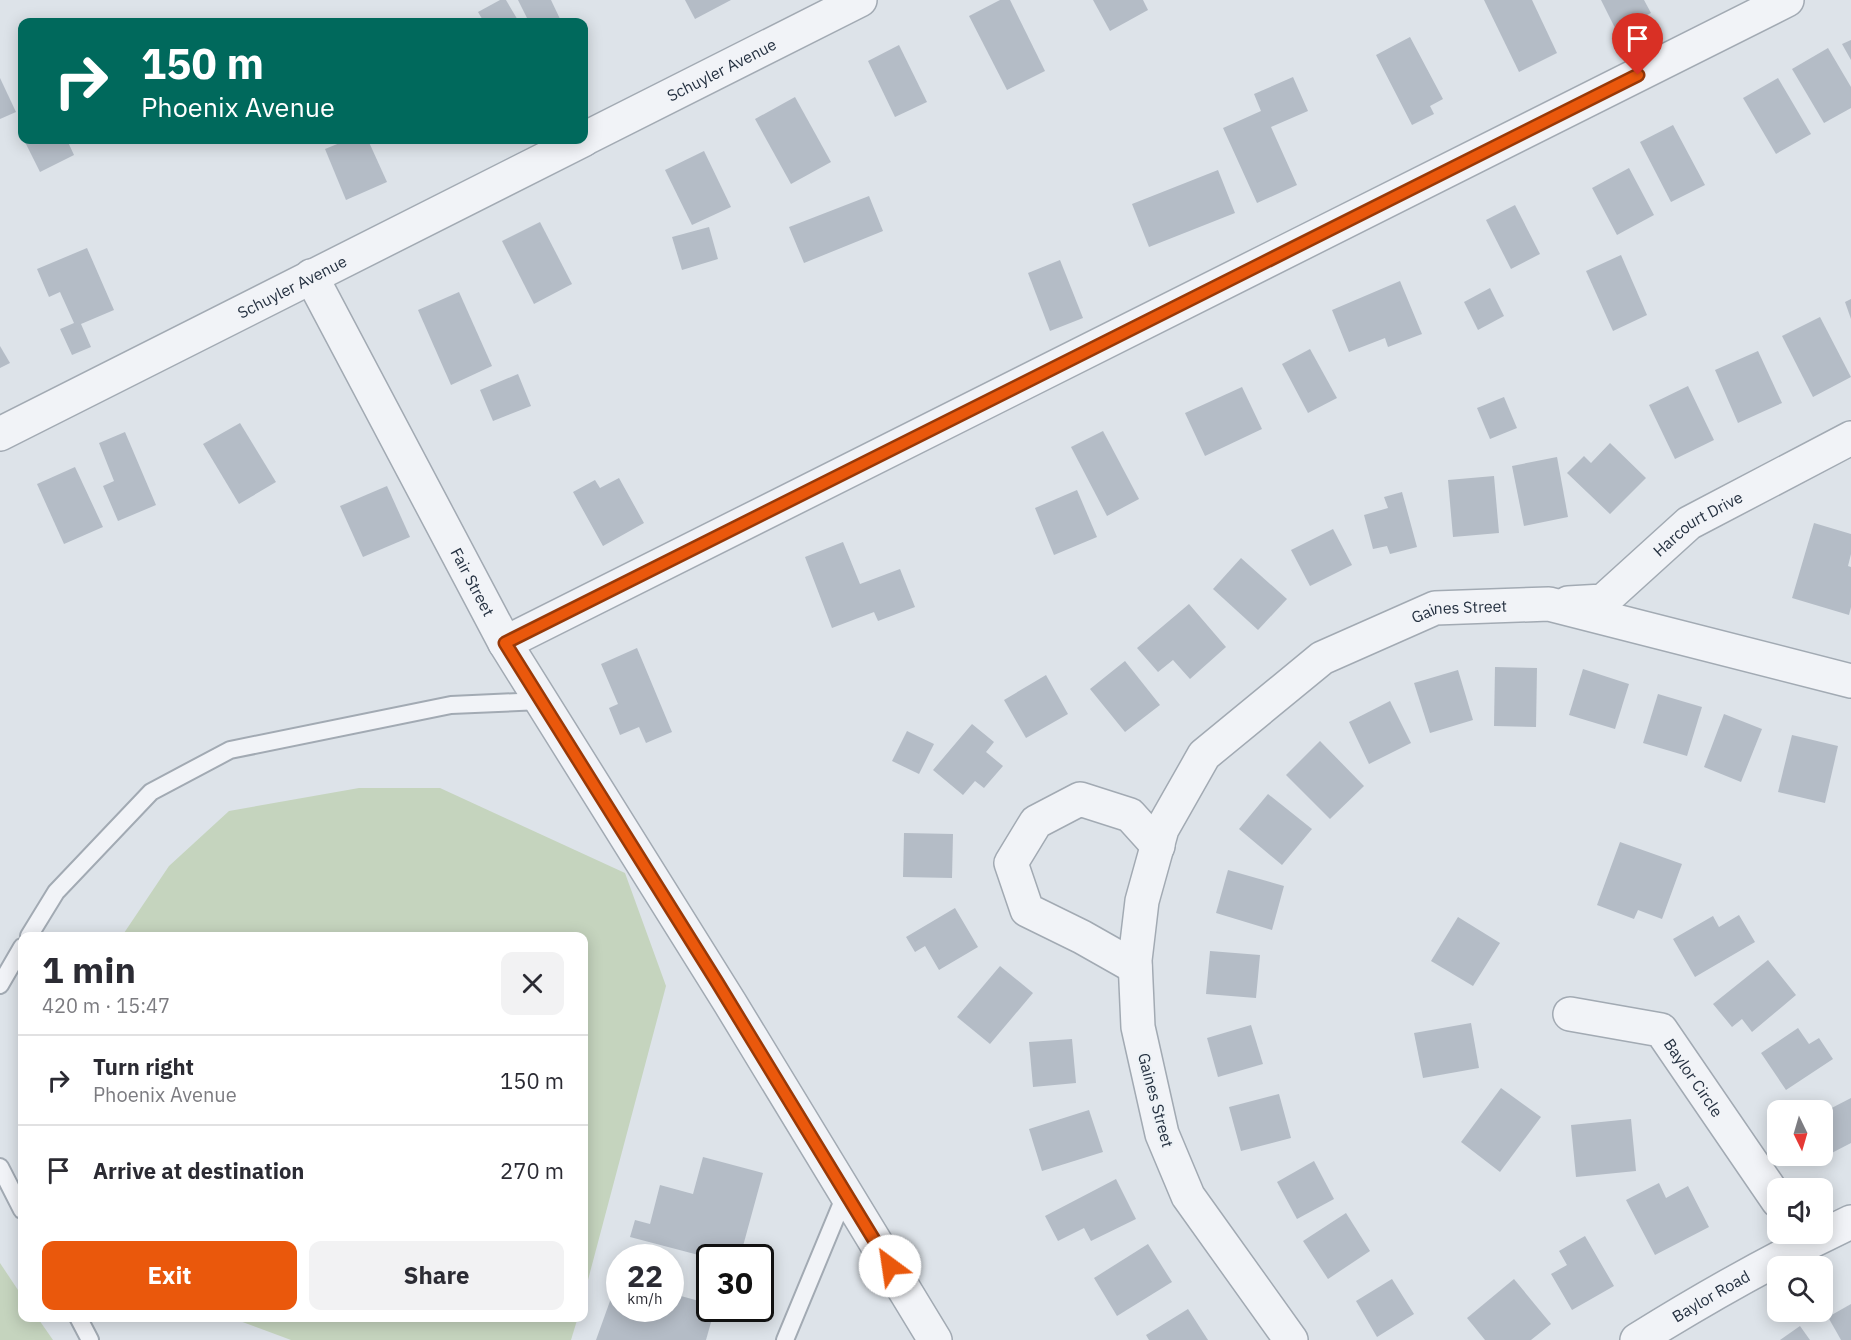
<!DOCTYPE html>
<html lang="en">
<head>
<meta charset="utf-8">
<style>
  :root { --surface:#fff; --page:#f2f2f3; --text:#2b2b33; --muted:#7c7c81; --line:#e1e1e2; --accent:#ea580c }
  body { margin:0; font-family:"IBM Plex Sans",sans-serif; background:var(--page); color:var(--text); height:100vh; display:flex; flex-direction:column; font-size:22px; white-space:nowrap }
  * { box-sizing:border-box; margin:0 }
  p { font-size:20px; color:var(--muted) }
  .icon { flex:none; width:33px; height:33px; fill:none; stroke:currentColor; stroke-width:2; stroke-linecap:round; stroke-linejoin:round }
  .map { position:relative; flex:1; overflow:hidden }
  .sheet { position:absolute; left:18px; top:932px; width:570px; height:390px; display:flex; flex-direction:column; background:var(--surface); border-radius:12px; box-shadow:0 3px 15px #0003 }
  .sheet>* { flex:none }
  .guide { position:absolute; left:18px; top:18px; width:570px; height:126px; border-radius:12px; box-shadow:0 3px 15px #0003; background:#00695c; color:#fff; overflow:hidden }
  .needle { width:39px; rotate:175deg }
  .fabs { position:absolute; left:1767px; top:1100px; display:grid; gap:12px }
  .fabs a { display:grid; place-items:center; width:66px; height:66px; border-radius:12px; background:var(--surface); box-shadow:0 3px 15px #0003; font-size:30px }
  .speed { position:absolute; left:606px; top:1244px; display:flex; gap:12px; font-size:30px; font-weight:700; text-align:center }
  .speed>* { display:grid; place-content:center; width:78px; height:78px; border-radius:50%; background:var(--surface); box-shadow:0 3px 15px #0003; line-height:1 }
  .speed small { font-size:15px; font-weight:400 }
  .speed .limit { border:3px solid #111; border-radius:9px; background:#fff; color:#111 }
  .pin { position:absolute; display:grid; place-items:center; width:51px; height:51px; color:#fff; margin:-62px -26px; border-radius:50% 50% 50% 0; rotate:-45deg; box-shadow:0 0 6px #0007 }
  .pin .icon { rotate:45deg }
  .me { position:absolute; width:66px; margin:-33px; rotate:329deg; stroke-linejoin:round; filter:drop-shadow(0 0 4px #0008) }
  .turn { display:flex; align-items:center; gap:21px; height:126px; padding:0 24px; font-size:27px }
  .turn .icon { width:78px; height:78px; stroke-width:2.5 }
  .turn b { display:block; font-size:42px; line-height:51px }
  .round { display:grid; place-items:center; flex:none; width:63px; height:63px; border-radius:12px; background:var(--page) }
  .summary { display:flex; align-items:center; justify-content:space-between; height:102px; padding:0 24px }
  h1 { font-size:36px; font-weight:700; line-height:45px }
  .button { display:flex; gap:12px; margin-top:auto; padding:12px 24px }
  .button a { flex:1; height:69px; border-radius:12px; background:var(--accent); color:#fff; font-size:24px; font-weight:700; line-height:69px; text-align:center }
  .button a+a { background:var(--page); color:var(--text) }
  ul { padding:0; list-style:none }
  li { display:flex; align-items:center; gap:18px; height:90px; padding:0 24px; border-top:2px solid var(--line) }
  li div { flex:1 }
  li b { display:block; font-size:22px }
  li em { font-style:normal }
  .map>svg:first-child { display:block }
</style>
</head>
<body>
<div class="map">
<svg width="1851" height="1340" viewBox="0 0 1851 1340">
  <rect width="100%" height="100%" fill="#dde3e9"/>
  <g fill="#c5d4be">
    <polygon points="359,788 440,788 625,873 666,986 584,1295 584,936 122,936 169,866 229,811"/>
    <polygon points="0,1263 22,1296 22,1317 37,1317 53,1340 0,1340"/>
    <polygon points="229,1317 578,1317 571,1340 291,1340"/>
  </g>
  <g fill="#b4bcc6">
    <polygon points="500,0 506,0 519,22 484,22 478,12"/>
    <polygon points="518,0 551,0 561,21 529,22"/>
    <polygon points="685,0 731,0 695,19"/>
    <polygon points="1000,0 1010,0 1045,71 1007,90 969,16"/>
    <polygon points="1093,0 1143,0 1148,10 1110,31"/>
    <polygon points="1484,0 1532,0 1557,53 1519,72"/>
    <polygon points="1601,0 1644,0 1651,13 1616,30"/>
    <polygon points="1410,37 1443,99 1430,106 1434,114 1412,125 1376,55"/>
    <polygon points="1851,40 1851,60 1842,44"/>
    <polygon points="899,45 927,102 895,117 868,61"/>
    <polygon points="1828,48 1851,87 1851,108 1824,123 1792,69"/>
    <polygon points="1293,77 1308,111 1271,127 1297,185 1257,203 1223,128 1261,111 1254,94"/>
    <polygon points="0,78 16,112 0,119"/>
    <polygon points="1778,78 1811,134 1776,154 1743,98"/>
    <polygon points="795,97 831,162 791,184 755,119"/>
    <polygon points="1673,125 1705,185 1671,202 1640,142"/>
    <polygon points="24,140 67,140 74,155 40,172"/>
    <polygon points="347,140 368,140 387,182 346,200 325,149"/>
    <polygon points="704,151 731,207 692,225 665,170"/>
    <polygon points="1629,168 1654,215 1617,235 1592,188"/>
    <polygon points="1218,170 1235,213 1149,247 1132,204"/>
    <polygon points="869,196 883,231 804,263 789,227"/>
    <polygon points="1515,205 1540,254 1511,269 1486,220"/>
    <polygon points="540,222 572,284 534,304 502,241"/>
    <polygon points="709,227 718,259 682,270 672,237"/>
    <polygon points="87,248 114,310 81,324 91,347 72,355 60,329 74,323 60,292 49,297 37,269"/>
    <polygon points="1621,255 1647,315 1613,331 1586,271"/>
    <polygon points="1060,260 1083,318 1050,331 1028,273"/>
    <polygon points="1400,281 1422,334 1388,347 1385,338 1349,352 1332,310"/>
    <polygon points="1490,288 1504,316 1478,330 1464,302"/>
    <polygon points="459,292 492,366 451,385 418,310"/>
    <polygon points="1851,299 1851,319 1845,302"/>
    <polygon points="1820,317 1851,377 1813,397 1782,336"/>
    <polygon points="0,346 10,363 0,368"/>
    <polygon points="1310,349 1337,398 1308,413 1282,364"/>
    <polygon points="1758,351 1782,403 1738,423 1715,370"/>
    <polygon points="518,374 531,406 493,421 480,390"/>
    <polygon points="1688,386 1714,440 1675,459 1649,405"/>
    <polygon points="1242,387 1262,429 1205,456 1185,413"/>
    <polygon points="1504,397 1517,428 1490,439 1477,408"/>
    <polygon points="240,423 276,482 239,504 203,444"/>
    <polygon points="1103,431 1139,499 1107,516 1071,447"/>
    <polygon points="125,432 156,505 118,521 103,486 114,481 99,443"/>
    <polygon points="1610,443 1646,478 1610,514 1567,473 1584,456 1591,463"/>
    <polygon points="1557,457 1568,517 1524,526 1512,466"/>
    <polygon points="75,467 103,527 64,544 37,484"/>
    <polygon points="1494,476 1499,533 1453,537 1448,480"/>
    <polygon points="619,478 644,523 603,546 573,492 595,480 600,488"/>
    <polygon points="387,486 410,537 363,557 340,506"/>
    <polygon points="1077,490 1097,537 1054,555 1035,508"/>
    <polygon points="1402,492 1417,547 1390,554 1387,546 1373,549 1364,515 1388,508 1384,497"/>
    <polygon points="1814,523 1851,534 1851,554 1848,566 1851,567 1851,607 1849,615 1792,598"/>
    <polygon points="1333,529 1352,565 1310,586 1291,550"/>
    <polygon points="843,542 860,584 900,569 915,607 878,621 874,612 832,628 805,557"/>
    <polygon points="1241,558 1287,599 1258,630 1213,589"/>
    <polygon points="1189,604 1226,647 1190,679 1173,660 1158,672 1137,648"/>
    <polygon points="637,648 672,732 646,743 639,727 620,735 609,708 618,704 601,664"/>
    <polygon points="1125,661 1160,705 1125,732 1090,689"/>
    <polygon points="1495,667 1537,668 1536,727 1494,726"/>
    <polygon points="1583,669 1629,684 1615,729 1569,715"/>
    <polygon points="1458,670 1473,720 1430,733 1414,683"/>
    <polygon points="1046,675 1068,714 1026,738 1004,700"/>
    <polygon points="1658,694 1702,707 1687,756 1643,743"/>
    <polygon points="1390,701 1411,743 1369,764 1349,722"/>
    <polygon points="1724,714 1762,729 1741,782 1704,767"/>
    <polygon points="972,724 994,742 986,752 1003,766 984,788 975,781 963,795 933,770"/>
    <polygon points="907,731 934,744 919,774 892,761"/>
    <polygon points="1792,735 1838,746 1825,803 1778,792"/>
    <polygon points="1320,741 1364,786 1330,819 1286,775"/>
    <polygon points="1268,794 1312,829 1282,865 1239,829"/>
    <polygon points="904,833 953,834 952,878 903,877"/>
    <polygon points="1620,842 1682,864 1662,919 1638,910 1634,919 1597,905"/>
    <polygon points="1228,870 1284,886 1272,930 1216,913"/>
    <polygon points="955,908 978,947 939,970 925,946 915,952 906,937"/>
    <polygon points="1739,915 1755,942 1695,977 1673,939 1713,916 1719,927"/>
    <polygon points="1458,917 1500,943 1473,986 1431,961"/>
    <polygon points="1210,951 1260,955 1256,998 1206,994"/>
    <polygon points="1768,960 1796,995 1752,1032 1742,1019 1732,1027 1713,1004"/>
    <polygon points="1000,966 1033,993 990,1044 957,1017"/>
    <polygon points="1471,1023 1479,1068 1423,1078 1414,1033"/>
    <polygon points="1251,1025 1263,1064 1218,1077 1207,1038"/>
    <polygon points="1798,1028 1809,1044 1819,1038 1833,1059 1786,1090 1761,1053"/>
    <polygon points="1072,1039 1076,1083 1033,1087 1029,1042"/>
    <polygon points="1501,1088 1541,1117 1500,1172 1461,1142"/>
    <polygon points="1279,1094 1291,1138 1241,1151 1229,1107"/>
    <polygon points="1851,1098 1851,1143 1822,1158 1822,1113"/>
    <polygon points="1089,1110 1103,1152 1042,1171 1029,1129"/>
    <polygon points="1631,1119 1636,1171 1576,1177 1571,1125"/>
    <polygon points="703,1157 763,1173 740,1257 710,1258 630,1237 635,1220 650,1224 660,1185 693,1194"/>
    <polygon points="1314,1161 1334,1199 1297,1219 1277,1182"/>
    <polygon points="1116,1179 1136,1219 1091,1241 1084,1228 1058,1241 1045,1216"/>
    <polygon points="1659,1183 1666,1198 1688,1186 1709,1227 1655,1255 1626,1200"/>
    <polygon points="1346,1213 1370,1251 1328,1279 1303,1241"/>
    <polygon points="1585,1236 1614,1286 1572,1310 1551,1274 1567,1265 1559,1251"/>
    <polygon points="1148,1244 1172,1282 1117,1316 1094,1278"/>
    <polygon points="619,1276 620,1308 670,1308 670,1293 710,1304 710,1308 715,1308 706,1340 596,1340"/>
    <polygon points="1392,1279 1414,1314 1377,1337 1356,1301"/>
    <polygon points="1514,1279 1551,1324 1531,1340 1485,1340 1467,1318"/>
    <polygon points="1851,1304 1851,1340 1841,1340 1828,1317"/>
    <polygon points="1188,1309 1208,1340 1149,1340 1146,1335"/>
    <polygon points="1800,1326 1810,1340 1780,1340"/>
  </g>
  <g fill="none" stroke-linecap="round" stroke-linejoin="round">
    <g stroke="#a2aab3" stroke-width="20">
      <g id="lane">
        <polyline points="29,936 56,892 151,792 230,750 451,705 541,701"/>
        <polyline points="0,985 22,947"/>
        <polyline points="0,1167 22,1210"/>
        <polyline points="78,1317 90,1340"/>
        <polyline points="785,1340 846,1193"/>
      </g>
    </g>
    <g stroke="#a2aab3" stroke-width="36">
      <g id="street">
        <path id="s1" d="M584,139L860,0"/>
        <path id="s2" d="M311,276L505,643L730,1003L935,1340"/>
        <path id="s3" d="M0,434L583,140"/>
        <path id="s4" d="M1568,603L1603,601L1689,523L1851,438"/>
        <polyline points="505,643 1787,0"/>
        <polyline points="1135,967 1082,937 1027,910 1011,863 1036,822 1080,799 1130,815 1158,846"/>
        <path id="s5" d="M1570,1014L1661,1030L1778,1201"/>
        <path id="s6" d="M1291,1340L1188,1196L1162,1134L1138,1027L1135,960L1142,901L1162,829L1204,755L1322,658L1435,608L1549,604L1851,681"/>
        <path id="s7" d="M1637,1340C1706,1297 1777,1257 1851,1222"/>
      </g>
    </g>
    <use href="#lane" stroke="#f1f3f7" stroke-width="16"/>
    <use href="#street" stroke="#f1f3f7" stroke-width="33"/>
  </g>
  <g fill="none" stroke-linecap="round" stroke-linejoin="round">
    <g stroke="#983908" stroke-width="15">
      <polyline id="route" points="890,1266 717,982 505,643 1638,75"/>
    </g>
    <use href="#route" stroke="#ea580c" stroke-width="10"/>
  </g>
  <g text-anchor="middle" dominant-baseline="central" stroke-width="4.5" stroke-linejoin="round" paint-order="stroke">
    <g font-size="16" fill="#253141" stroke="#edf2f6">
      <text stroke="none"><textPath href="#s1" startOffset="154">Schuyler Avenue</textPath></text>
      <text stroke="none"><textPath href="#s3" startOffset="327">Schuyler Avenue</textPath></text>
      <text stroke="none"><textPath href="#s4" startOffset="158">Harcourt Drive</textPath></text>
      <text stroke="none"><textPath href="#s2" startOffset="346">Fair Street</textPath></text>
      <text stroke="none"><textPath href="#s6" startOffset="940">Gaines Street</textPath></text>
      <text stroke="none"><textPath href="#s5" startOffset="150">Baylor Circle</textPath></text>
      <text transform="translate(1156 1100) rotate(75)">Gaines Street</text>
      <text stroke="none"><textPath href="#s7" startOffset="86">Baylor Road</textPath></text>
    </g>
  </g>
</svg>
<div class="fabs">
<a><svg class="needle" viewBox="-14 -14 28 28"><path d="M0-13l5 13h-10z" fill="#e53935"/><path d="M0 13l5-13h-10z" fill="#7c7c81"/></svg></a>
<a><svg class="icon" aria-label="sound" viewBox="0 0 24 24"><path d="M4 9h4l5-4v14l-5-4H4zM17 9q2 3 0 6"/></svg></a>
<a><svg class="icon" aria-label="search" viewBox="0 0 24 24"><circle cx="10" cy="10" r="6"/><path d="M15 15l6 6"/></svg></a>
</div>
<div class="speed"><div>22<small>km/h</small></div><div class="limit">30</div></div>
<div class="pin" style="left:1638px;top:75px;background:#d93025"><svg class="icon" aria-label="arrive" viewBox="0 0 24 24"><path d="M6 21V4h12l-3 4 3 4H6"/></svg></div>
<svg class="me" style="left:890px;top:1266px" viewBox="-20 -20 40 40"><circle r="19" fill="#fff"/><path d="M0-13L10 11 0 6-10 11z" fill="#ea580c"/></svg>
<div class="guide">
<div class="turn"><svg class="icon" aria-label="right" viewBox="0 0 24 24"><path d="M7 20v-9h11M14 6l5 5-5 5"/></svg><div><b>150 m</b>Phoenix Avenue</div></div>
</div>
<section class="sheet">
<div class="summary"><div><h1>1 min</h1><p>420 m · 15:47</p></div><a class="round"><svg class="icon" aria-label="close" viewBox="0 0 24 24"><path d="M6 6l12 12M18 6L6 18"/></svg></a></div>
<ul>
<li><svg class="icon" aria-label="right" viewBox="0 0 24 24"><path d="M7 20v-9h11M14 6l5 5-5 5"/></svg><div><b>Turn right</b><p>Phoenix Avenue</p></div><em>150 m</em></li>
<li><svg class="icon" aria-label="arrive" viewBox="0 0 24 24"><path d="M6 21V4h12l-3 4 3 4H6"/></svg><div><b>Arrive at destination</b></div><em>270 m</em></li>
</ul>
<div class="button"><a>Exit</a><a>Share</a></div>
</section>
</div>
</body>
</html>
